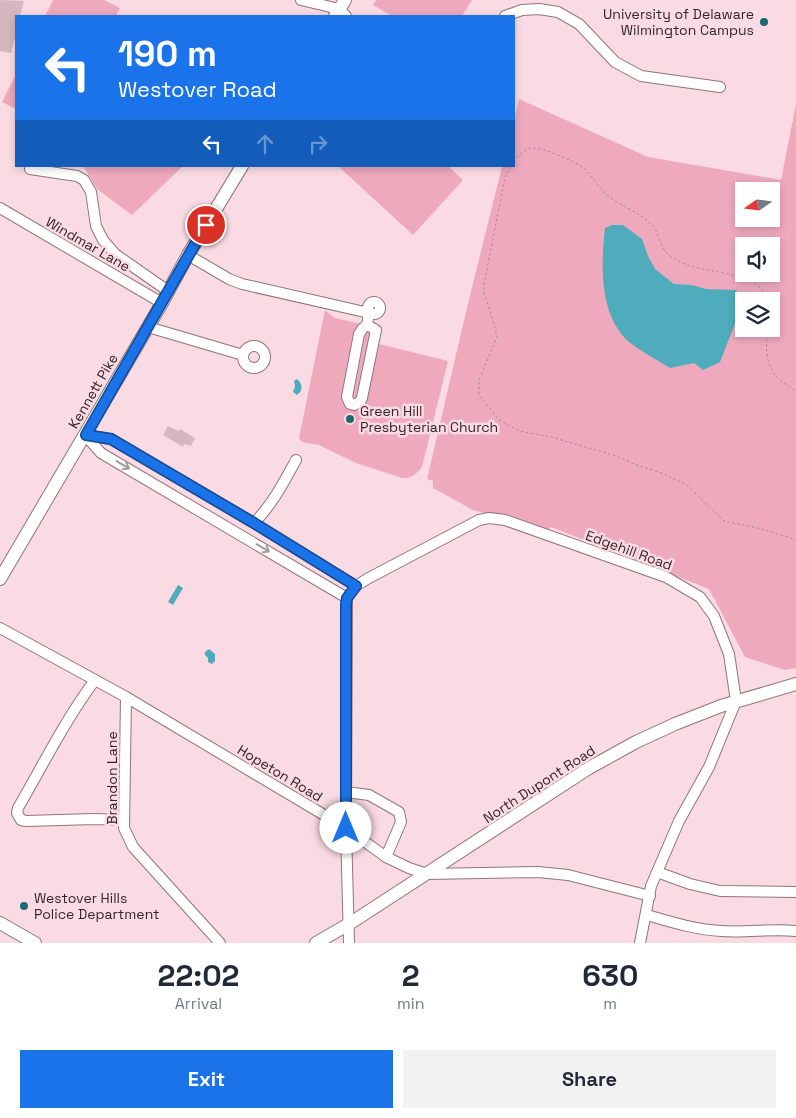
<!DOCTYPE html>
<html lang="en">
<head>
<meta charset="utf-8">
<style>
  :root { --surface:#fff; --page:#f2f2f3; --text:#1f2937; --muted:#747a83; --accent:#1a73e8 }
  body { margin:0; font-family:"Space Grotesk",sans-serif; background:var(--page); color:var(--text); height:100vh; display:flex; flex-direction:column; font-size:19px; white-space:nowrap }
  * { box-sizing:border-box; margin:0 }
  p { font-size:16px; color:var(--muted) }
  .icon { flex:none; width:28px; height:28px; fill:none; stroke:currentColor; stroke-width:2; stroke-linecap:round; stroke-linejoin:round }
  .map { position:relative; height:943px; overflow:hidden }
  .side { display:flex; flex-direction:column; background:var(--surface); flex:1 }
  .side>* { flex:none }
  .top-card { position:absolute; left:15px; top:15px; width:500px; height:152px; border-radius:0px; box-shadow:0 2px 8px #0003; background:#1a73e8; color:#fff; overflow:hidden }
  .needle { width:32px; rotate:256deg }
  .controls { position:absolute; left:735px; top:182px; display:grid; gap:10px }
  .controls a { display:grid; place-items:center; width:45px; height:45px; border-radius:0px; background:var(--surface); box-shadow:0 2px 8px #0003; font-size:25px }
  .pin { position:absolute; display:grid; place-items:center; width:42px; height:42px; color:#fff; margin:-21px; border:2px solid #fff; border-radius:50%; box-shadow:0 1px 5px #0007 }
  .me { position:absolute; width:55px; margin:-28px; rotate:0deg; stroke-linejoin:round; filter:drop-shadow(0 0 4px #0008) }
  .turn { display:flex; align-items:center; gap:18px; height:105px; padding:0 20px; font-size:22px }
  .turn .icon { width:65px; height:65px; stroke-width:2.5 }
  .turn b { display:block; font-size:35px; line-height:42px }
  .lanes { display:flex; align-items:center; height:48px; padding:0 20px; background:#0003; justify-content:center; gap:25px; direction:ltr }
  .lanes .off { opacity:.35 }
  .eta { display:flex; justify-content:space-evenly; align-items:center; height:85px; text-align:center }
  .eta b { font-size:30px; font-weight:700; line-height:35px }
  .button { display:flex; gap:10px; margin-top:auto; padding:10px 20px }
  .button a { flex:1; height:58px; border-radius:0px; background:var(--accent); color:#fff; font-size:20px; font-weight:700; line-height:58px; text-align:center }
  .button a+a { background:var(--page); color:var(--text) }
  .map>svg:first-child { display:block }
</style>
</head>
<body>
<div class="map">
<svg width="796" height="943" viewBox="0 0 796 943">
  <rect width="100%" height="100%" fill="#fbdbe3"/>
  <g fill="#eea9bd" fill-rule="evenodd">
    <polygon points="53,0 104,0 120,8 116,16 45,16"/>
    <polygon points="376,0 472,0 462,16 392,16 373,5"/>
    <polygon points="16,74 16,109 2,102"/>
    <path d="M519,99L648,157L781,180L796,104V668L785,670L745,657L709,589L551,527L548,531L473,510L433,488V481L427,479L466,312L502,166H514V121ZM744,191H771V219H744ZM744,246H771V274H744ZM744,301H771V329H744Z"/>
    <polygon points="83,166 183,166 132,215 97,189"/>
    <polygon points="338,166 448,166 463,180 413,235"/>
    <path d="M325,310L335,318L361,324L378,338L379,344L448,361L422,467C416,474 412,479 402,478L356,463L319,445L306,443L301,441L299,438Z"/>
  </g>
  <g fill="#4facbd">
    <path d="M612,225H623L642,239L648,256L655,269L674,284L692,285L706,289L736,290L743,303L720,362L703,370L694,363L670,368C656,359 640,351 628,341C599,314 601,265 605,228Z"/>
    <path d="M297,379C303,384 303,391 297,395L293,392L295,386L294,381Z"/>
    <polygon points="178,585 183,588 173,605 168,602"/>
    <polygon points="209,649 215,654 215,661 212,664 208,662 208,658 205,655 205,652"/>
  </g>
  <g fill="#d6b7bf">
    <polygon points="0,0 24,1 20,16 16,16 16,33 11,53 0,51"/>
    <polygon points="168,426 179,431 180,429 195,438 191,446 184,444 183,447 163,435"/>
  </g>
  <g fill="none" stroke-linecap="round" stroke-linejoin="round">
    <g stroke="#90747b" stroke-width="12">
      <g id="minor">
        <polyline points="301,0 339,9 346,16"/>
        <polyline points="505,16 522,10 539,9 558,12 579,24 615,62 641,76 720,87"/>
        <polyline points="30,169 77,176 84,180 91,192 96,226 103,240 115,254 168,291"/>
        <polyline points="0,208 162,303"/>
        <polyline points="188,255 229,279 242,284 369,313 367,325 376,330 362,398 360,402 354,405 350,404 347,397 359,334 363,328 367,325"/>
        <circle cx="374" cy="308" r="6"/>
        <polyline points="148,327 243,355"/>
        <circle cx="254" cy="357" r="11"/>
        <polyline points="85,435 111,439 254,523 356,586"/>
        <polyline points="85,435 101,453 347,598"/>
        <path d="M254,523C272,505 284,482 296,460"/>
        <polyline points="0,628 126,697 346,828 386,857 409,868 427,874 538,872 568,875 650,896"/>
        <path d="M95,680C65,720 43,765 18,808L17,813L21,820L26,821L94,819L124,820"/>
        <polyline points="126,697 124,828 133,847 220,943"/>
        <polyline points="346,792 369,795 399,812 401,822 386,857"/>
        <polyline points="657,872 690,884 720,891 796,892"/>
        <path d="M647,915C671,922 697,930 722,931C747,933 771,928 796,931"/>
        <polyline points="349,943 346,828 347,598 356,586 367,579 479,520 489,518 505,520 666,577 700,597 714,616 729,654 736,701 709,767 679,821 651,886 640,943"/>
      </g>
    </g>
    <g stroke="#90747b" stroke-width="14">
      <g id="major">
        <polyline points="335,16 345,0"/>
        <polyline points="0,579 162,303 188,255 242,166"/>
        <polyline points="0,923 35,943"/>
        <polyline points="316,943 349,924 589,768 636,742 675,724 721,706 796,684"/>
      </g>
    </g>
    <g stroke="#a48d93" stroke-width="1" stroke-dasharray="2.5 2.5" stroke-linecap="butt">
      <path d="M514,162C517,156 525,149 532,148C542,147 577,162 585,169C593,177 598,187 607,195C621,206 639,212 652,225C659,232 659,245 666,252C691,280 758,263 767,301"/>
      <polyline points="511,166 505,177 484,284 484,293 495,327 497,337 479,380 479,395 499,420 519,431 551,437 616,456 639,466 662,473 688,486 724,521 762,529 796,540"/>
      <path d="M767,329C766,347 765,367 780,380C785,384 791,388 796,392"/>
    </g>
    <use href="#minor" stroke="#fff" stroke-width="10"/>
    <use href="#major" stroke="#fff" stroke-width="12"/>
  </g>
  <defs><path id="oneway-shaft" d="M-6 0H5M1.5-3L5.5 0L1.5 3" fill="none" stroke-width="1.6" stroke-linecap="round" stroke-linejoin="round" transform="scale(1.25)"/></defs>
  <g stroke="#a39d9f">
    <use href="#oneway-shaft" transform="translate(123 465) rotate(31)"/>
    <use href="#oneway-shaft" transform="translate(263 548) rotate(31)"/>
  </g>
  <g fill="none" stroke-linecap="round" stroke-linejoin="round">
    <g stroke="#114b97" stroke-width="12">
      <polyline id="route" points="206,225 86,435 111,439 254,523 356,586 347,598 346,604 346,828"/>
    </g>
    <use href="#route" stroke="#1a73e8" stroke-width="9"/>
  </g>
  <g fill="#1e6774" stroke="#fbdbe3" stroke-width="2">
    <circle cx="764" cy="22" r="5"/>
    <circle cx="350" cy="419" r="5"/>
    <circle cx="24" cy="906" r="5"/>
  </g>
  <g text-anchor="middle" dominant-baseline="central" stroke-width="5" stroke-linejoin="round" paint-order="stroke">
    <g font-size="14" fill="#322629" stroke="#fbdbe3" text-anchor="start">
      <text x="754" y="14" text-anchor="end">University of Delaware<tspan x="754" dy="16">Wilmington Campus</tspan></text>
      <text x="360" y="411">Green Hill<tspan x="360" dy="16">Presbyterian Church</tspan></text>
      <text x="34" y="898">Westover Hills<tspan x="34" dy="16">Police Department</tspan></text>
    </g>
    <g font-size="14" fill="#322629" stroke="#fbdbe3">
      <text transform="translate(88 244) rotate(30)">Windmar Lane</text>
      <text transform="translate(93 391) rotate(-60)">Kennett Pike</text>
      <text transform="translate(629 550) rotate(20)">Edgehill Road</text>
      <text transform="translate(280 773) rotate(31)">Hopeton Road</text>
      <text transform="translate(112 778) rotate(-90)">Brandon Lane</text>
      <text transform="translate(539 784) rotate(-33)">North Dupont Road</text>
    </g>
  </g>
</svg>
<div class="controls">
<a><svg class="needle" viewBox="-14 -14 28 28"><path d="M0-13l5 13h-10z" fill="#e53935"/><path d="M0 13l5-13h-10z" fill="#747a83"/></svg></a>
<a><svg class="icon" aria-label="sound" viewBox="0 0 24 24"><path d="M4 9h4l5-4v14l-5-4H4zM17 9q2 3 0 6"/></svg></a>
<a><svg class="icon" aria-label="layers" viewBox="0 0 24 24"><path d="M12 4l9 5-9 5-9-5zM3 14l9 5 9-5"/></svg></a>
</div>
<div class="pin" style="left:206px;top:225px;background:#d93025"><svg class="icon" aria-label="arrive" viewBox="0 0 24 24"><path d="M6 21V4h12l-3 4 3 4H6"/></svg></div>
<svg class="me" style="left:346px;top:828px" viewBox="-20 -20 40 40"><circle r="19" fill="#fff"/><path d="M0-13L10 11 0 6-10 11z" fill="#1a73e8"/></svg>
<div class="top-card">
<div class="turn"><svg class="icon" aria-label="left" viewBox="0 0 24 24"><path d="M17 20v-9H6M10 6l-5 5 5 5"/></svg><div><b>190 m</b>Westover Road</div></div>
<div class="lanes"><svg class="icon" aria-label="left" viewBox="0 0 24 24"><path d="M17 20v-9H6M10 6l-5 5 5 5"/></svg><svg class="icon off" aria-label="ahead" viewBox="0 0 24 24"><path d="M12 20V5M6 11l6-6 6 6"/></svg><svg class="icon off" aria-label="right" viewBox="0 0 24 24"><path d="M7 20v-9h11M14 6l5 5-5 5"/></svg></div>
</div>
</div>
<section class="side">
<div class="eta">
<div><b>22:02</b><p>Arrival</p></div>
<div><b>2</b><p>min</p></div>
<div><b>630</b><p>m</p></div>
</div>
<div class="button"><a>Exit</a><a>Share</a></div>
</section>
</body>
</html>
